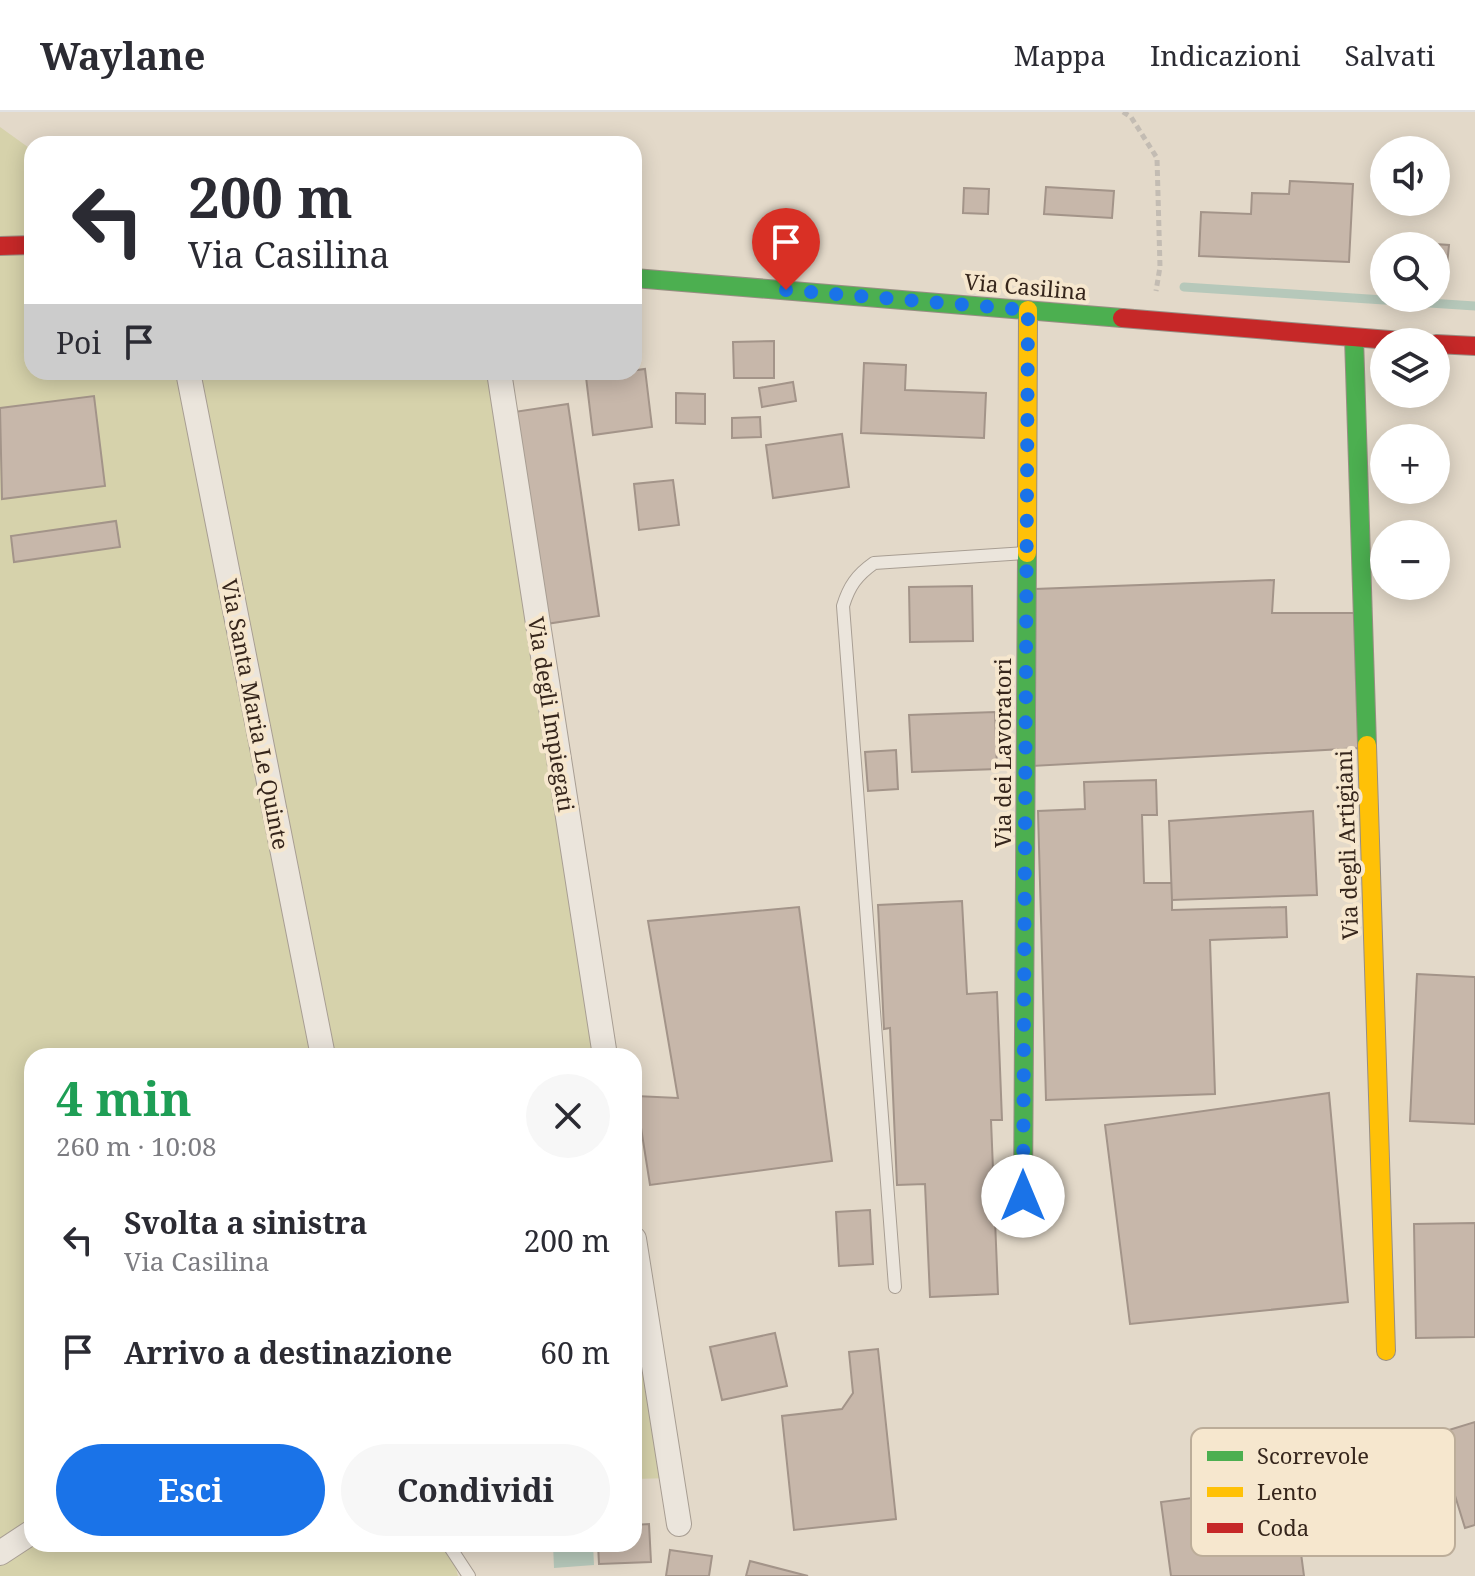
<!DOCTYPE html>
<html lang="it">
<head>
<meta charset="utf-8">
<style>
  :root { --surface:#fff; --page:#f7f7f7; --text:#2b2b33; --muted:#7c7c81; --line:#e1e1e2; --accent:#1a73e8 }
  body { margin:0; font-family:"Noto Serif",serif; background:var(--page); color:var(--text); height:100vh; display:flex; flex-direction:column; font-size:30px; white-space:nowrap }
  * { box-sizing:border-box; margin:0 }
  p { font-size:26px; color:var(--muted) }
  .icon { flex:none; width:44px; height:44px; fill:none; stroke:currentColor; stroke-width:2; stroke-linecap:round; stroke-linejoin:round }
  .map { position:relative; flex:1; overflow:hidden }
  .panel { position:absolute; left:24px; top:936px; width:618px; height:504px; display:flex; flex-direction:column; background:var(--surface); border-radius:24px; box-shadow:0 4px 20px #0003 }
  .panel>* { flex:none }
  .hud { position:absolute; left:24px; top:24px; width:618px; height:244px; border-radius:24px; box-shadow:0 4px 20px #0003; background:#fff; color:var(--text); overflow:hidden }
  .controls { position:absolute; left:1370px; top:24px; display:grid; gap:16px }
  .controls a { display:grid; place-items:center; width:80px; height:80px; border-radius:50%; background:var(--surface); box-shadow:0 4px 20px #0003; font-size:40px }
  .pin { position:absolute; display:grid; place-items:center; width:68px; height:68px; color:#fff; margin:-82px -34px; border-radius:50% 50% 50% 0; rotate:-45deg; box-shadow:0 0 8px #0007 }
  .pin .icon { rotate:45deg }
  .me { position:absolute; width:88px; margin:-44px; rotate:0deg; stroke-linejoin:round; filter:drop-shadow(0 0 6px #0008) }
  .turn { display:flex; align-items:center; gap:28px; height:168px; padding:0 32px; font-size:36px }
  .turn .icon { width:104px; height:104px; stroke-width:2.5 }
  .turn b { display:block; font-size:56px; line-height:68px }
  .then { display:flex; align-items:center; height:76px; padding:0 32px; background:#0003; gap:16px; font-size:30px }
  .round { display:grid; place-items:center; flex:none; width:84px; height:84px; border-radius:42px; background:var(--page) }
  .overview { display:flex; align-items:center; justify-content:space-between; height:136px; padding:0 32px }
  h1 { font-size:48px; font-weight:700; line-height:60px; color:#1e9e55 }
  .primary-button { display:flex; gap:16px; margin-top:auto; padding:16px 32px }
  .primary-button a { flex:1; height:92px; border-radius:48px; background:var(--accent); color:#fff; font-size:32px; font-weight:700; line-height:92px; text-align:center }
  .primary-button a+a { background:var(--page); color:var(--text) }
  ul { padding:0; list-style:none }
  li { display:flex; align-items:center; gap:24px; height:112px; padding:0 32px }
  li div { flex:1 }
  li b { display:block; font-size:30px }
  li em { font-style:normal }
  header { display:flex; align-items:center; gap:48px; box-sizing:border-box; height:112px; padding:0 40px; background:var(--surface); border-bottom:2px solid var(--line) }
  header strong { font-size:38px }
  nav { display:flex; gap:44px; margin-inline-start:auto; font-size:28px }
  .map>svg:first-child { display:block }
</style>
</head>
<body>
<header>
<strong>Waylane</strong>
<nav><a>Mappa</a><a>Indicazioni</a><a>Salvati</a></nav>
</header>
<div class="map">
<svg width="1475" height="1464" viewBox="0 0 1475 1464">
  <rect width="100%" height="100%" fill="#e3d9c9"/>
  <g fill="#d6d2ab">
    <polygon points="0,15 32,38 32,260 493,260 603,944 32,944 32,1432 450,1432 458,1464 0,1464"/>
    <polygon points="634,1134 671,1366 634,1367"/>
  </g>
  <polygon fill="#b6c8ba" points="553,1432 593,1432 594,1453 554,1456"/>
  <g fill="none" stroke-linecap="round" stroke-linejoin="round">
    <polyline stroke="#b6c8ba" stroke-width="9" points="1184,175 1475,194"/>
  </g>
  <g fill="#c7b7aa" stroke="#a39489" stroke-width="2">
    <polygon points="1290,69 1353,72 1349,150 1199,144 1201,100 1251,102 1252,81 1289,82"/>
    <polygon points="1046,75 1114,79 1112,106 1044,102"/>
    <polygon points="964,76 989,77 988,102 963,101"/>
    <polygon points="1405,130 1449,133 1446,163 1436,162 1436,134 1405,134"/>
    <polygon points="774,229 774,266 734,266 733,230"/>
    <polygon points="864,251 906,253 905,278 986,281 984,326 861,321"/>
    <polygon points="645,257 652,315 593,323 586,265"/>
    <polygon points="793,270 796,289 762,295 759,276"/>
    <polygon points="676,281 705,282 705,312 676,311"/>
    <polygon points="94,284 105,374 2,387 0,296"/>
    <polygon points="568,292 599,504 546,512 514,300"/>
    <polygon points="760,305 761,325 732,326 732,306"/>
    <polygon points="842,322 849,375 773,386 766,333"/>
    <polygon points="673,368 679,413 639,418 634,372"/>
    <polygon points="116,409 120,435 14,450 11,424"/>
    <polygon points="1274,468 1272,501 1359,501 1361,636 1032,654 1035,477"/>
    <polygon points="972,474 973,529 910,530 909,475"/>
    <polygon points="995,600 997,657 912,660 909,603"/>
    <polygon points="896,638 898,677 868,679 865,640"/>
    <polygon points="1156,668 1157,703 1142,703 1144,771 1172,771 1172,798 1286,795 1287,825 1210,828 1215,982 1046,988 1038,699 1085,697 1084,670"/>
    <polygon points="1313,699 1317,783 1172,788 1169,709"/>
    <polygon points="962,789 967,882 997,880 1002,1008 991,1008 998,1182 930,1185 925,1072 897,1073 890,916 884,917 878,793"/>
    <polygon points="799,795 832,1049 650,1073 636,984 678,986 648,809"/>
    <polygon points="1417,862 1475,865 1475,1012 1410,1009"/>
    <polygon points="1329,981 1348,1190 1130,1212 1105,1013"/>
    <polygon points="870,1098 873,1152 839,1154 836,1100"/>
    <polygon points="1475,1111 1475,1225 1416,1226 1414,1112"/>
    <polygon points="775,1221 787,1274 722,1288 710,1235"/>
    <polygon points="878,1237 896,1407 794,1418 782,1304 842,1297 853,1281 849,1240"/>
    <polygon points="1475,1310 1475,1413 1465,1416 1436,1322"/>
    <polygon points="1292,1373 1304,1464 1171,1464 1161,1390"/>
    <polygon points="649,1412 651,1450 599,1452 598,1432 634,1432 634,1413"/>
    <polygon points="670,1438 712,1444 709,1464 666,1464"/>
    <polygon points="750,1449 808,1464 746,1464"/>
  </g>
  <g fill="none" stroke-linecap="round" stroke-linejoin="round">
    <g stroke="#a89e93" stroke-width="14">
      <g id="lane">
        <path d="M895,1175L843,494C849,474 857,463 874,451L1024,441"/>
        <polyline points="448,1432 469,1464"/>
      </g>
    </g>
    <g stroke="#a89e93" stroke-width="26">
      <g id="street">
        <polyline points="188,260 323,944"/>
        <polyline points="499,260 605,944"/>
        <polyline points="634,1127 679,1412"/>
        <polyline points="0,1441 32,1420"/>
      </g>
    </g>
    <g stroke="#988e83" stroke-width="20">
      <g id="fast">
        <polyline points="634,166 1122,206"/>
        <polyline points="1354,226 1367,633"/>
        <polyline points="1023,1084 1027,441"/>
      </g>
    </g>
    <g stroke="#988e83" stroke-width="20">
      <g id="slow">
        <polyline points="1027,441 1028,198"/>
        <polyline points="1367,633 1386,1239"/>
      </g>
    </g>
    <g stroke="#988e83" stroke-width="20">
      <g id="jam">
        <polyline points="0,134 32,133"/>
        <polyline points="1122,206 1414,230"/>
        <polyline points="1436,232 1475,234"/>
      </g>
    </g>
    <polyline stroke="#c3bcb3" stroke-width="5" stroke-dasharray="6 4" stroke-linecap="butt" points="1123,0 1131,5 1157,46 1160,155 1156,179"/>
    <use href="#lane" stroke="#ebe5dc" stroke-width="12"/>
    <use href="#street" stroke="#ebe5dc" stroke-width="24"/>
    <use href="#fast" stroke="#4caf50" stroke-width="18"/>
    <use href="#slow" stroke="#ffc107" stroke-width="18"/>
    <use href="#jam" stroke="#c62828" stroke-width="18"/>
  </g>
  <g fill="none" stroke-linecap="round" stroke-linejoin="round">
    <polyline stroke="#1a73e8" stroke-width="14" stroke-dasharray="0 25.2" points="786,178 1028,198 1023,1084"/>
  </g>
  <g text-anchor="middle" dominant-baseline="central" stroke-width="8" stroke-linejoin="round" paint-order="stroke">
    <g font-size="22" fill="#36261c" stroke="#f6e7ce">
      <text transform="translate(1026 174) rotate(5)">Via Casilina</text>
      <text transform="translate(256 602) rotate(79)">Via Santa Maria Le Quinte</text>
      <text transform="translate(552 602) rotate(81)">Via degli Impiegati</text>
      <text transform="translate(1002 641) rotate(-90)">Via dei Lavoratori</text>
      <text transform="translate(1346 733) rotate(-92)">Via degli Artigiani</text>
    </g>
  </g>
  <rect x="1191" y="1316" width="264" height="128" rx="12" fill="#f6e7ce" stroke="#bcad99" stroke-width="2"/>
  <rect x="1207" y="1339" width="36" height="10" fill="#4caf50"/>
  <rect x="1207" y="1375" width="36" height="10" fill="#ffc107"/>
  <rect x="1207" y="1411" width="36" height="10" fill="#c62828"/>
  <g font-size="22" fill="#36261c">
    <text x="1257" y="1352">Scorrevole</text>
    <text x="1257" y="1388">Lento</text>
    <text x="1257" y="1424">Coda</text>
  </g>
</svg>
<div class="controls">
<a><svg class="icon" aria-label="sound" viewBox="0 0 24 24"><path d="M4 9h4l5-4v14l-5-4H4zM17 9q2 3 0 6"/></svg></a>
<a><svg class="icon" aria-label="search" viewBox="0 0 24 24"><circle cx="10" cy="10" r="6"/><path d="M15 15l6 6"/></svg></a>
<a><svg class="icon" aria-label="layers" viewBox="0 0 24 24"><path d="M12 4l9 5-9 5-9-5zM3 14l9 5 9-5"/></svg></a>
<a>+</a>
<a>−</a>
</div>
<div class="pin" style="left:786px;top:178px;background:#d93025"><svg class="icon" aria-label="arrive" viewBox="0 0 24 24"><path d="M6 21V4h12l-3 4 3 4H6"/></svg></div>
<svg class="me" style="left:1023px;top:1084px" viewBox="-20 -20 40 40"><circle r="19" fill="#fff"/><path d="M0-13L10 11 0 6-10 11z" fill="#1a73e8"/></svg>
<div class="hud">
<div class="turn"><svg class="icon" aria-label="left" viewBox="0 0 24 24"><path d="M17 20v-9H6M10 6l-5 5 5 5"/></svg><div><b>200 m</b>Via Casilina</div></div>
<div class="then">Poi<svg class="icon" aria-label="arrive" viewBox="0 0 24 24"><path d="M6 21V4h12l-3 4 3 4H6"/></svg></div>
</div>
<section class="panel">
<div class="overview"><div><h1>4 min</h1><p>260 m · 10:08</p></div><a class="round"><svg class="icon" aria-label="close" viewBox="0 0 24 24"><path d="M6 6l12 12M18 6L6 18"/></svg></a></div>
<ul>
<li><svg class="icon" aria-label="left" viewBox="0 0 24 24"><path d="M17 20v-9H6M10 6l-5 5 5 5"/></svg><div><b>Svolta a sinistra</b><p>Via Casilina</p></div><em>200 m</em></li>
<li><svg class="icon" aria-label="arrive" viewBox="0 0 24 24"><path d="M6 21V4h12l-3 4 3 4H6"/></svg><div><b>Arrivo a destinazione</b></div><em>60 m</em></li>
</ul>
<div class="primary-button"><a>Esci</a><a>Condividi</a></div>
</section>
</div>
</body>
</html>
